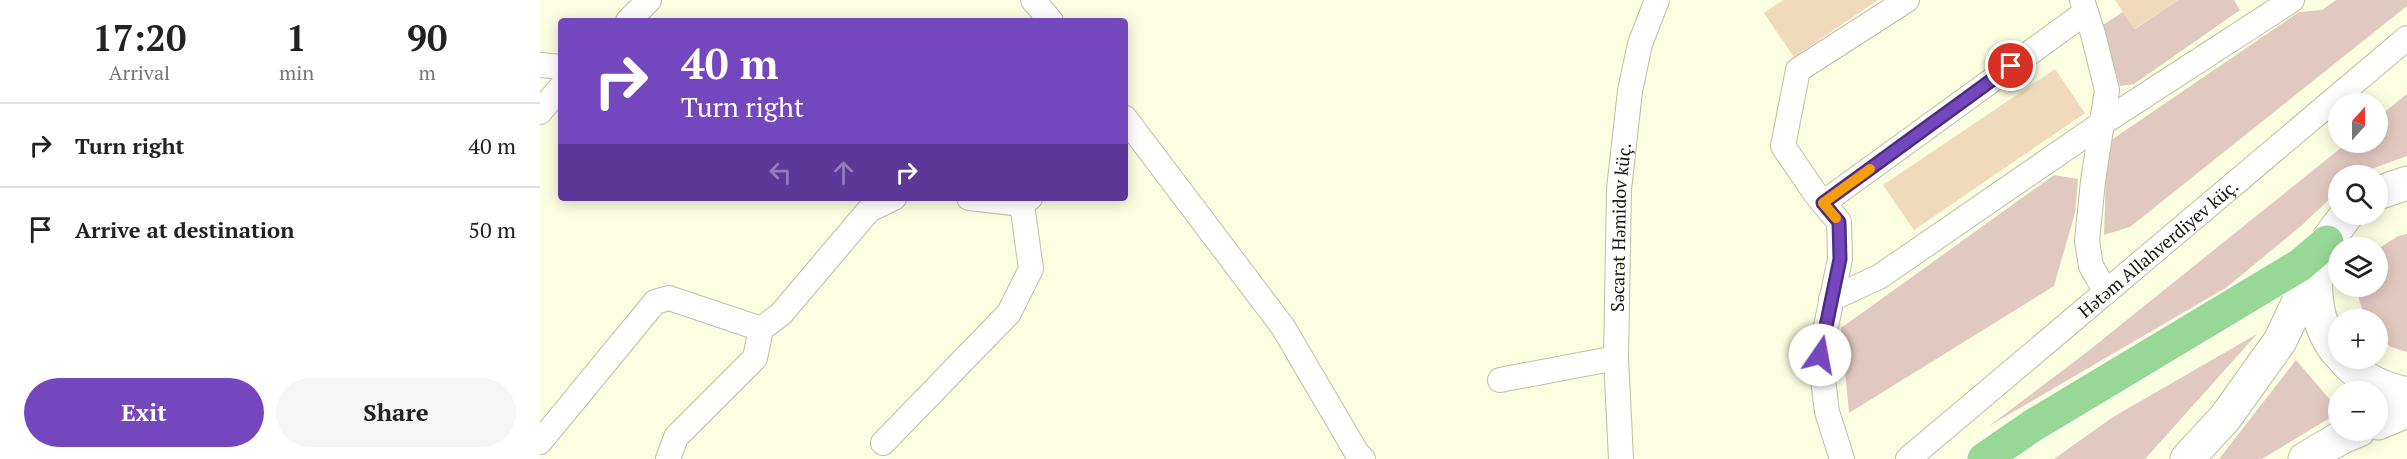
<!DOCTYPE html>
<html lang="en">
<head>
<meta charset="utf-8">
<style>
  :root { --surface:#fff; --page:#f6f6f6; --text:#222; --muted:#767676; --line:#e0e0e0; --accent:#7547bf }
  body { margin:0; font-family:"PT Serif",serif; background:var(--page); color:var(--text); height:100vh; display:flex; flex-direction:column; font-size:22px; white-space:nowrap }
  * { box-sizing:border-box; margin:0 }
  p { font-size:20px; color:var(--muted) }
  .icon { flex:none; width:33px; height:33px; fill:none; stroke:currentColor; stroke-width:2; stroke-linecap:round; stroke-linejoin:round }
  .map { position:relative; flex:1; overflow:hidden }
  .details { display:flex; flex-direction:column; background:var(--surface); width:540px }
  .details>* { flex:none }
  .hud { position:absolute; left:18px; top:18px; width:570px; height:183px; border-radius:6px; box-shadow:0 3px 15px #0003; background:#7547bf; color:#fff; overflow:hidden }
  .needle { width:39px; rotate:21deg }
  .buttons { position:absolute; left:1788px; top:93px; display:grid; gap:12px }
  .buttons a { display:grid; place-items:center; width:60px; height:60px; border-radius:50%; background:var(--surface); box-shadow:0 3px 15px #0003; font-size:30px }
  .pin { position:absolute; display:grid; place-items:center; width:51px; height:51px; color:#fff; margin:-26px; border:3px solid #fff; border-radius:50%; box-shadow:0 2px 6px #0007 }
  .me { position:absolute; width:66px; margin:-33px; rotate:12deg; stroke-linejoin:round; filter:drop-shadow(0 0 4px #0008) }
  .turn { display:flex; align-items:center; gap:21px; height:126px; padding:0 24px; font-size:27px }
  .turn .icon { width:78px; height:78px; stroke-width:2.5 }
  .turn b { display:block; font-size:42px; line-height:51px }
  .lanes { display:flex; align-items:center; height:57px; padding:0 24px; background:#0003; justify-content:center; gap:30px; direction:ltr }
  .lanes .off { opacity:.35 }
  .eta { display:flex; justify-content:space-evenly; align-items:center; height:102px; text-align:center }
  .eta b { font-size:36px; font-weight:700; line-height:42px }
  .primary-button { display:flex; gap:12px; margin-top:auto; padding:12px 24px }
  .primary-button a { flex:1; height:69px; border-radius:36px; background:var(--accent); color:#fff; font-size:24px; font-weight:700; line-height:69px; text-align:center }
  .primary-button a+a { background:var(--page); color:var(--text) }
  ul { padding:0; list-style:none }
  li { display:flex; align-items:center; gap:18px; height:84px; padding:0 24px; border-top:2px solid var(--line) }
  li div { flex:1 }
  li b { display:block; font-size:22px }
  li em { font-style:normal }
  main { display:flex; flex:1; min-height:0 }
  .map>svg:first-child { display:block }
</style>
</head>
<body>
<main>
<section class="details">
<div class="eta">
<div><b>17:20</b><p>Arrival</p></div>
<div><b>1</b><p>min</p></div>
<div><b>90</b><p>m</p></div>
</div>
<ul>
<li><svg class="icon" aria-label="right" viewBox="0 0 24 24"><path d="M7 20v-9h11M14 6l5 5-5 5"/></svg><div><b>Turn right</b></div><em>40 m</em></li>
<li><svg class="icon" aria-label="arrive" viewBox="0 0 24 24"><path d="M6 21V4h12l-3 4 3 4H6"/></svg><div><b>Arrive at destination</b></div><em>50 m</em></li>
</ul>
<div class="primary-button"><a>Exit</a><a>Share</a></div>
</section>
<div class="map">
<svg width="1867" height="459" viewBox="0 0 1867 459">
  <rect width="100%" height="100%" fill="#fcfee1"/>
  <g fill="#e2c9c0">
    <polygon points="1638,0 1694,0 1700,10 1594,84 1580,86 1561,26 1583,12 1595,29"/>
    <polygon points="1796,0 1867,0 1867,6 1590,227 1564,235 1567,143 1759,12 1782,10"/>
    <polygon points="1867,94 1867,156 1815,175 1798,176 1798,191 1761,226 1687,287 1449,426 1547,352 1807,143 1838,142 1838,117"/>
    <polygon points="1514,175 1538,179 1535,213 1514,286 1309,413 1301,328"/>
    <polygon points="1867,234 1867,352 1851,347 1838,337 1838,320 1825,319 1819,299 1820,287 1838,286 1838,249 1858,236"/>
    <polygon points="1717,334 1605,459 1514,459 1573,417"/>
    <polygon points="1756,360 1798,409 1798,413 1722,459 1679,459"/>
  </g>
  <g fill="#f0d9bc">
    <polygon points="1243,0 1338,0 1254,57 1224,13"/>
    <polygon points="1575,0 1638,0 1594,29"/>
    <polygon points="1515,69 1545,113 1374,230 1343,185"/>
  </g>
  <g fill="none" stroke-linecap="round" stroke-linejoin="round">
    <g stroke="#bdbfa2" stroke-width="26">
      <g id="street">
        <polyline points="493,0 511,21"/>
        <polyline points="1542,0 1553,34 1567,90 1553,181 1547,241 1551,266 1566,292"/>
        <polyline points="88,21 109,0"/>
        <polyline points="0,65 21,67"/>
        <polyline points="0,112 21,87"/>
        <polyline points="585,118 743,327 817,453 823,459"/>
        <polyline points="429,198 482,204 490,198"/>
        <polyline points="1283,203 1546,12"/>
        <polyline points="1291,299 1339,277 1564,122 1752,0"/>
        <polyline points="960,380 1076,358"/>
        <polyline points="0,442 115,302 129,298 221,329 241,314 329,210 354,198"/>
        <polyline points="343,443 469,313 491,269 482,204"/>
        <polyline points="128,459 136,437 215,358 221,329"/>
        <path id="s1" d="M1081,459L1076,358L1079,189L1090,91L1100,44L1117,0"/>
        <polyline points="1302,459 1287,412 1280,355 1300,259 1299,222 1275,193 1243,146 1258,70 1367,0"/>
        <path id="s2" d="M1368,459L1867,38"/>
      </g>
    </g>
    <g stroke="#bdbfa2" stroke-width="35">
      <g id="secondary">
        <polyline points="1838,193 1867,183"/>
        <path d="M1798,353C1774,324 1768,275 1787,241C1793,232 1801,223 1807,214"/>
        <path d="M1803,358C1820,379 1841,388 1867,394"/>
        <polyline points="1838,423 1867,411"/>
        <polyline points="1647,459 1685,418 1740,341 1787,242"/>
        <polyline points="1765,459 1802,437 1819,430"/>
      </g>
    </g>
    <g stroke="#fff" stroke-width="35">
      <polyline id="highway" points="1444,459 1492,426 1760,265 1787,242"/>
    </g>
    <use href="#street" stroke="#fff" stroke-width="24"/>
    <use href="#secondary" stroke="#fff" stroke-width="33"/>
    <use href="#highway" stroke="#98d897" stroke-width="33"/>
  </g>
  <g fill="none" stroke-linecap="round" stroke-linejoin="round">
    <g stroke="#4c2e7c" stroke-width="15">
      <polyline id="route" points="1280,355 1300,259 1299,222 1283,203 1471,66"/>
    </g>
    <use href="#route" stroke="#7547bf" stroke-width="10"/>
    <polyline stroke="#f59e0b" stroke-width="10" points="1296,218 1283,203 1330,169"/>
  </g>
  <g text-anchor="middle" dominant-baseline="central" stroke-width="5" stroke-linejoin="round" paint-order="stroke">
    <g font-size="18" fill="#131309" stroke="#fcfee1">
      <text stroke="none"><textPath href="#s1" startOffset="232">Səcarət Həmidov küç.</textPath></text>
      <text stroke="none"><textPath href="#s2" startOffset="327">Hətəm Allahverdiyev küç.</textPath></text>
    </g>
  </g>
</svg>
<div class="buttons">
<a><svg class="needle" viewBox="-14 -14 28 28"><path d="M0-13l5 13h-10z" fill="#e53935"/><path d="M0 13l5-13h-10z" fill="#767676"/></svg></a>
<a><svg class="icon" aria-label="search" viewBox="0 0 24 24"><circle cx="10" cy="10" r="6"/><path d="M15 15l6 6"/></svg></a>
<a><svg class="icon" aria-label="layers" viewBox="0 0 24 24"><path d="M12 4l9 5-9 5-9-5zM3 14l9 5 9-5"/></svg></a>
<a>+</a>
<a>−</a>
</div>
<div class="pin" style="left:1471px;top:66px;background:#d93025"><svg class="icon" aria-label="arrive" viewBox="0 0 24 24"><path d="M6 21V4h12l-3 4 3 4H6"/></svg></div>
<svg class="me" style="left:1280px;top:355px" viewBox="-20 -20 40 40"><circle r="19" fill="#fff"/><path d="M0-13L10 11 0 6-10 11z" fill="#7547bf"/></svg>
<div class="hud">
<div class="turn"><svg class="icon" aria-label="right" viewBox="0 0 24 24"><path d="M7 20v-9h11M14 6l5 5-5 5"/></svg><div><b>40 m</b>Turn right</div></div>
<div class="lanes"><svg class="icon off" aria-label="left" viewBox="0 0 24 24"><path d="M17 20v-9H6M10 6l-5 5 5 5"/></svg><svg class="icon off" aria-label="ahead" viewBox="0 0 24 24"><path d="M12 20V5M6 11l6-6 6 6"/></svg><svg class="icon" aria-label="right" viewBox="0 0 24 24"><path d="M7 20v-9h11M14 6l5 5-5 5"/></svg></div>
</div>
</div>
</main>
</body>
</html>
